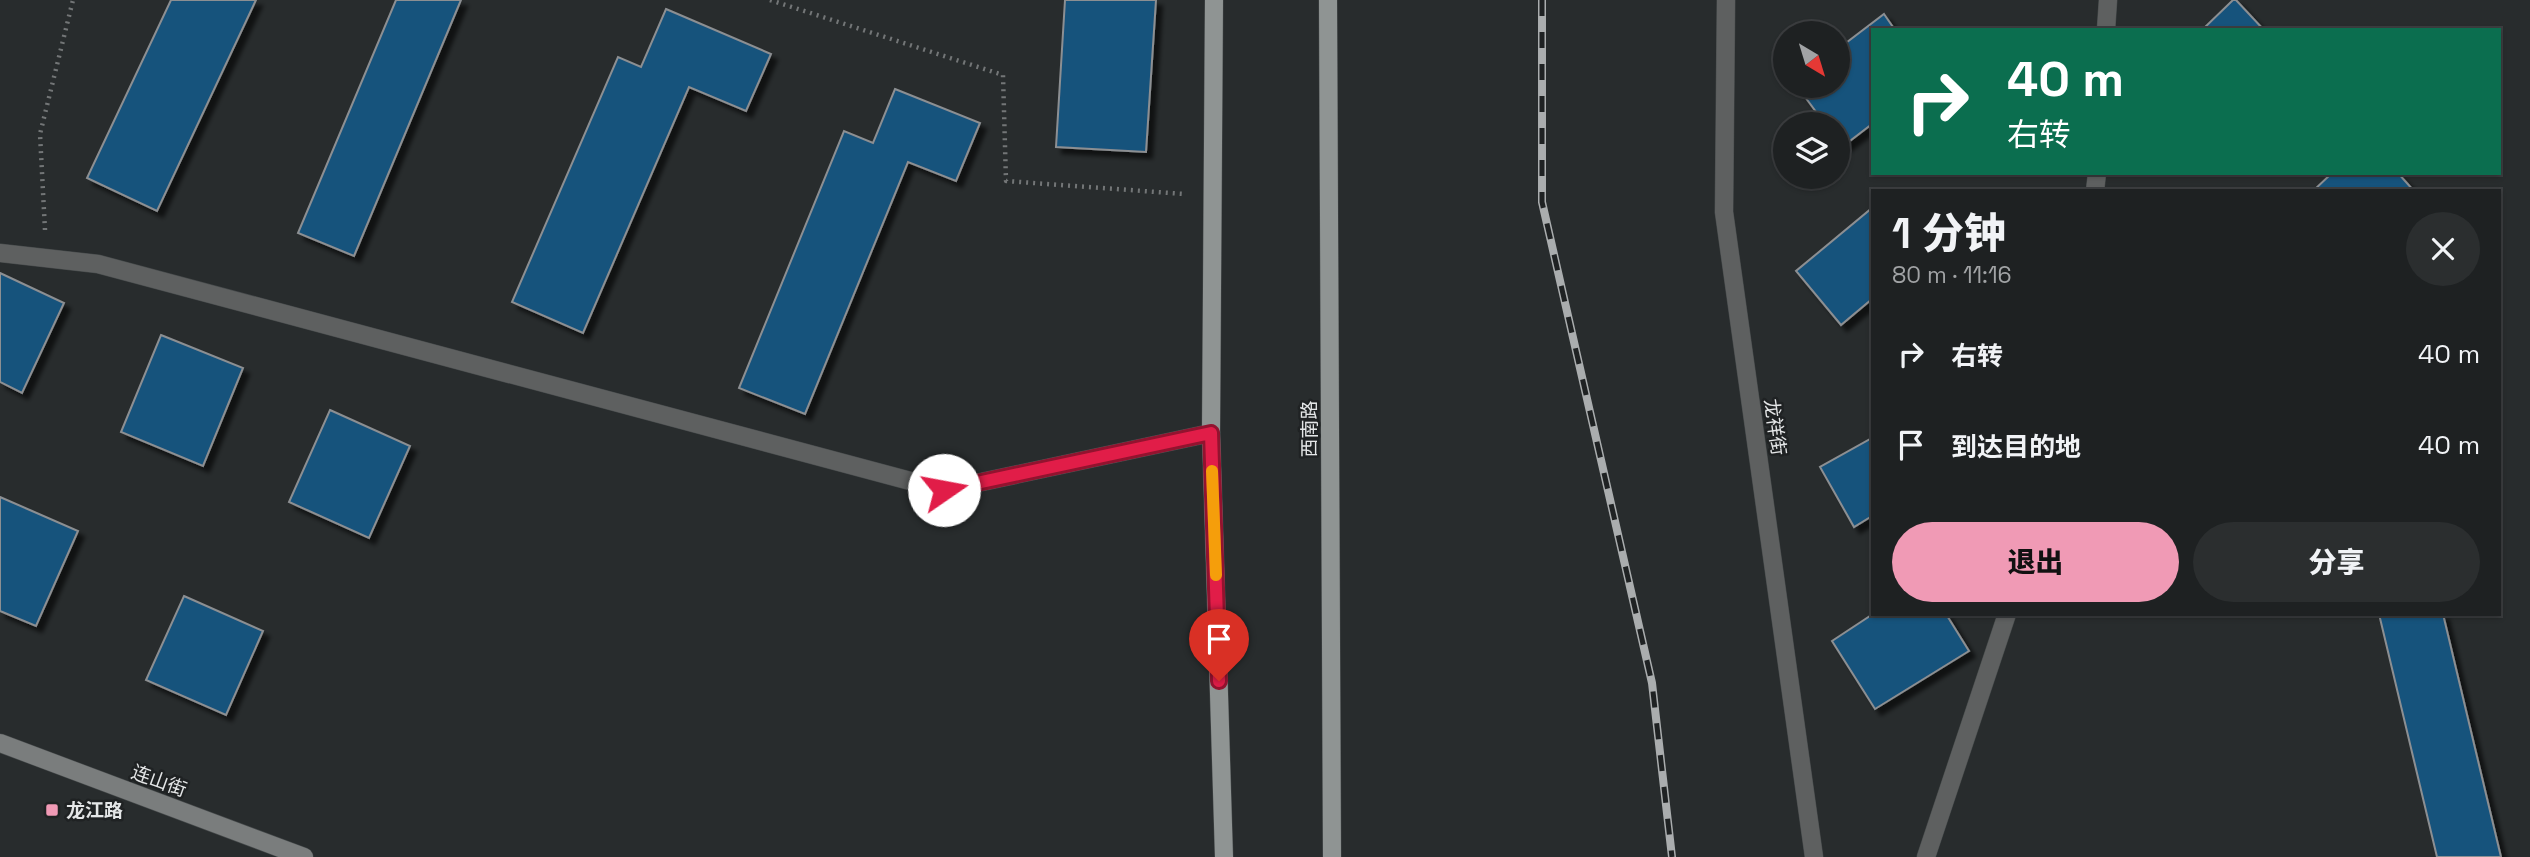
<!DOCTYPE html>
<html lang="zh">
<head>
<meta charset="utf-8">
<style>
  :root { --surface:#1e2122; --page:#2b2e2f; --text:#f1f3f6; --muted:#a1a3a5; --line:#3c3e40; --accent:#f09ab5 }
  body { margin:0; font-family:"Space Grotesk","Noto Sans SC",sans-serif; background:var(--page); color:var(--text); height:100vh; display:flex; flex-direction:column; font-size:26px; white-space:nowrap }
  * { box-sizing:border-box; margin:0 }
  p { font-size:23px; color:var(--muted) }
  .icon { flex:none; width:38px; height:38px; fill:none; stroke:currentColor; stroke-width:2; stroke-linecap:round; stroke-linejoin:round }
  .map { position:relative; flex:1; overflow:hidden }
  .drawer { position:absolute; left:1871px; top:189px; width:630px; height:427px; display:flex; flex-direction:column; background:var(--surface); border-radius:0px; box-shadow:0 2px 5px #0004,0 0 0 2px var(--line) }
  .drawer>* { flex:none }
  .banner { position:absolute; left:1871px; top:28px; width:630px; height:147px; border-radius:0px; box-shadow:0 2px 5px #0004,0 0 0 2px var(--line); background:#0b6e4f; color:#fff; overflow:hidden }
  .needle { width:46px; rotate:142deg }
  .buttons { position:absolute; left:1773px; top:21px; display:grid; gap:14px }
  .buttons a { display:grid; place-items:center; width:77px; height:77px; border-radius:50%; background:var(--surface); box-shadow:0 2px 5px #0004,0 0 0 2px var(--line); font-size:35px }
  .pin { position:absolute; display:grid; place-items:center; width:60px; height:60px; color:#fff; margin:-72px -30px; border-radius:50% 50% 50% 0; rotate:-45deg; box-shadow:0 0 7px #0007 }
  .pin .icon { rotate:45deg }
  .me { position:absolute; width:77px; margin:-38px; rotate:78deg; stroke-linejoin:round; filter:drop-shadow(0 0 5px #0008) }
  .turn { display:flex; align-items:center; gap:24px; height:147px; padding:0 21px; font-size:32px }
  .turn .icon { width:91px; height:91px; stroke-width:2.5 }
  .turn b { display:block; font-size:49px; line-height:60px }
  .round { display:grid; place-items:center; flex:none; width:74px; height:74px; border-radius:37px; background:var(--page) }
  .summary { display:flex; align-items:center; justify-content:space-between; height:119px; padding:0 21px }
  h1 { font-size:42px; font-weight:800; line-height:52px }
  .primary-button { display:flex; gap:14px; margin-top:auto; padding:14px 21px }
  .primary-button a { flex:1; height:80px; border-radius:42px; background:var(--accent); color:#111; font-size:28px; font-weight:800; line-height:80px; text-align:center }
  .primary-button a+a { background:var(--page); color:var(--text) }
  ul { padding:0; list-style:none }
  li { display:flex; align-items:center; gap:21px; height:91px; padding:0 21px }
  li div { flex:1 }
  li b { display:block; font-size:26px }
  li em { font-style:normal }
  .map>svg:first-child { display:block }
</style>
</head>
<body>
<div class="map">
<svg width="2530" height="857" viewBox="0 0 2530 857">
  <defs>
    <filter id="shadow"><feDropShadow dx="6" dy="6" stdDeviation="2" flood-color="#0009"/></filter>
  </defs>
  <rect width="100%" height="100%" fill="#282c2d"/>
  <g fill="#19527c" stroke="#8c8f92" stroke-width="2" filter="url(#shadow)">
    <polygon points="171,0 256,0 157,211 87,178"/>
    <polygon points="396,0 461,0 354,256 298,233"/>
    <polygon points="1065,0 1156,0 1146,152 1056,147"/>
    <polygon points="2233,0 2236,0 2264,30 2202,30"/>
    <polygon points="666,9 771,54 746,111 689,87 583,333 512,302 618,57 641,67"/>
    <polygon points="1884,14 1895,30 1872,30 1872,124 1842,147 1838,141 1838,124 1825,124 1797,86 1838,86 1838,49"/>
    <polygon points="895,89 980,123 956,181 908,162 805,414 739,388 844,131 873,143"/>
    <polygon points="2332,173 2398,173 2414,191 2313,191"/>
    <polygon points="1872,208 1872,299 1841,325 1796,271"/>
    <polygon points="0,273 64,303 22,393 0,382"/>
    <polygon points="161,335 243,368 203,466 121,432"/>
    <polygon points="330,410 410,446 369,538 289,502"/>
    <polygon points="1872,438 1872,516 1854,527 1820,467"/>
    <polygon points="0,497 78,531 36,626 0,611"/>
    <polygon points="184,596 263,631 226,715 146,680"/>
    <polygon points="1873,614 1946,614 1969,651 1875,709 1832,641"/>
    <polygon points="2379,614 2443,614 2501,857 2437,857"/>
  </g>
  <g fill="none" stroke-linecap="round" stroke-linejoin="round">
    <g stroke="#464a4b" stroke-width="19">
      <g id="street">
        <polyline points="1726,0 1724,212 1814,857"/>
        <polyline points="2106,30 2108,0"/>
        <polyline points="2095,191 2097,173"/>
        <polyline points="0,253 98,264 944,490 1211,433"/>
        <polyline points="1926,857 2007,614"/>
      </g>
    </g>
    <g stroke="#464a4b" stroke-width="19">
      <polyline id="secondary" points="0,743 304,857"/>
    </g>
    <g stroke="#464a4b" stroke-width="19">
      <g id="primary">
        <polyline points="1214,0 1211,433 1224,857"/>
        <polyline points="1328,0 1332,857"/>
      </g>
    </g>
    <g stroke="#737677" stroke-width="4.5" stroke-dasharray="2 5" stroke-linecap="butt">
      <polyline points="770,0 1003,75 1006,181 1184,194"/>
      <polyline points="45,230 40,134 73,0"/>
    </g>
    <use href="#street" stroke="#5e6060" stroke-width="18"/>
    <use href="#secondary" stroke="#7a7d7d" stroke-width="18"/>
    <use href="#primary" stroke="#8f9493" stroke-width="18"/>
    <g stroke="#aaadae" stroke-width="8">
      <polyline id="rail" points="1542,0 1542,202 1652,683 1672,857"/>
    </g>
    <use href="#rail" stroke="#1f2223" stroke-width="5" stroke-dasharray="16" stroke-linecap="butt"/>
  </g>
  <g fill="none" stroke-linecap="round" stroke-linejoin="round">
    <g stroke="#92132f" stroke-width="18">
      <polyline id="route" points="944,490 1211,433 1219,681"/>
    </g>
    <use href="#route" stroke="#e11d48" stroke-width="12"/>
    <polyline stroke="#f59e0b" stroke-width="12" points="1212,471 1216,575"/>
  </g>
  <rect fill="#f09ab5" stroke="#1f2223" stroke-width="2.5" x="45" y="803" width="14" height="14" rx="3.5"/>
  <g text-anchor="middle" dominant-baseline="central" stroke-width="5" stroke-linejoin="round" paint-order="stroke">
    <g font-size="19" fill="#e4e6e7" stroke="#1f2223">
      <text transform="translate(1775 427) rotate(82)">龙祥街</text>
      <text transform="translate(1309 429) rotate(-90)">西南路</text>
      <text transform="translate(159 781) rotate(20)">连山街</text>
    </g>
    <g font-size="19" font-weight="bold" fill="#e4e6e7" stroke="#1f2223" text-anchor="start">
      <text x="66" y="810">龙江路</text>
    </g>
  </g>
</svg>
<div class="buttons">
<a><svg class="needle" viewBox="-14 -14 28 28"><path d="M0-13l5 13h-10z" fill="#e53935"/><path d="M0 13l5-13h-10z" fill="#a1a3a5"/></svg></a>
<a><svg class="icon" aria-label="layers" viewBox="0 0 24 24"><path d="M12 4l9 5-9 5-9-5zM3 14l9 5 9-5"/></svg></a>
</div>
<div class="pin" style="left:1219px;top:681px;background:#d93025"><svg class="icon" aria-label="arrive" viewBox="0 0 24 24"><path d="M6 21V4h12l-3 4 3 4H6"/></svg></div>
<svg class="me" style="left:944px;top:490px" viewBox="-20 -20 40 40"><circle r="19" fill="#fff"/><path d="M0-13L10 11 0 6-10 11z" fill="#e11d48"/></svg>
<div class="banner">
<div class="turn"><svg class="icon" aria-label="right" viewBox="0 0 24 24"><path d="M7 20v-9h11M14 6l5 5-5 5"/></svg><div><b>40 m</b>右转</div></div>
</div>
<section class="drawer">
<div class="summary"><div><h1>1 分钟</h1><p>80 m · 11:16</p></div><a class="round"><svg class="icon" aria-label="close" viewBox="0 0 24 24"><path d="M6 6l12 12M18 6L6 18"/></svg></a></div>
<ul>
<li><svg class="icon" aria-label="right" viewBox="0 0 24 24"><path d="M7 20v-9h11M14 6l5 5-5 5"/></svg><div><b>右转</b></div><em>40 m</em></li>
<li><svg class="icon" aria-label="arrive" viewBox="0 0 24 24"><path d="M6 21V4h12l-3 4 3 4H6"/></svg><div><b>到达目的地</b></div><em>40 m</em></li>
</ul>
<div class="primary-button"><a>退出</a><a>分享</a></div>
</section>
</div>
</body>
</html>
